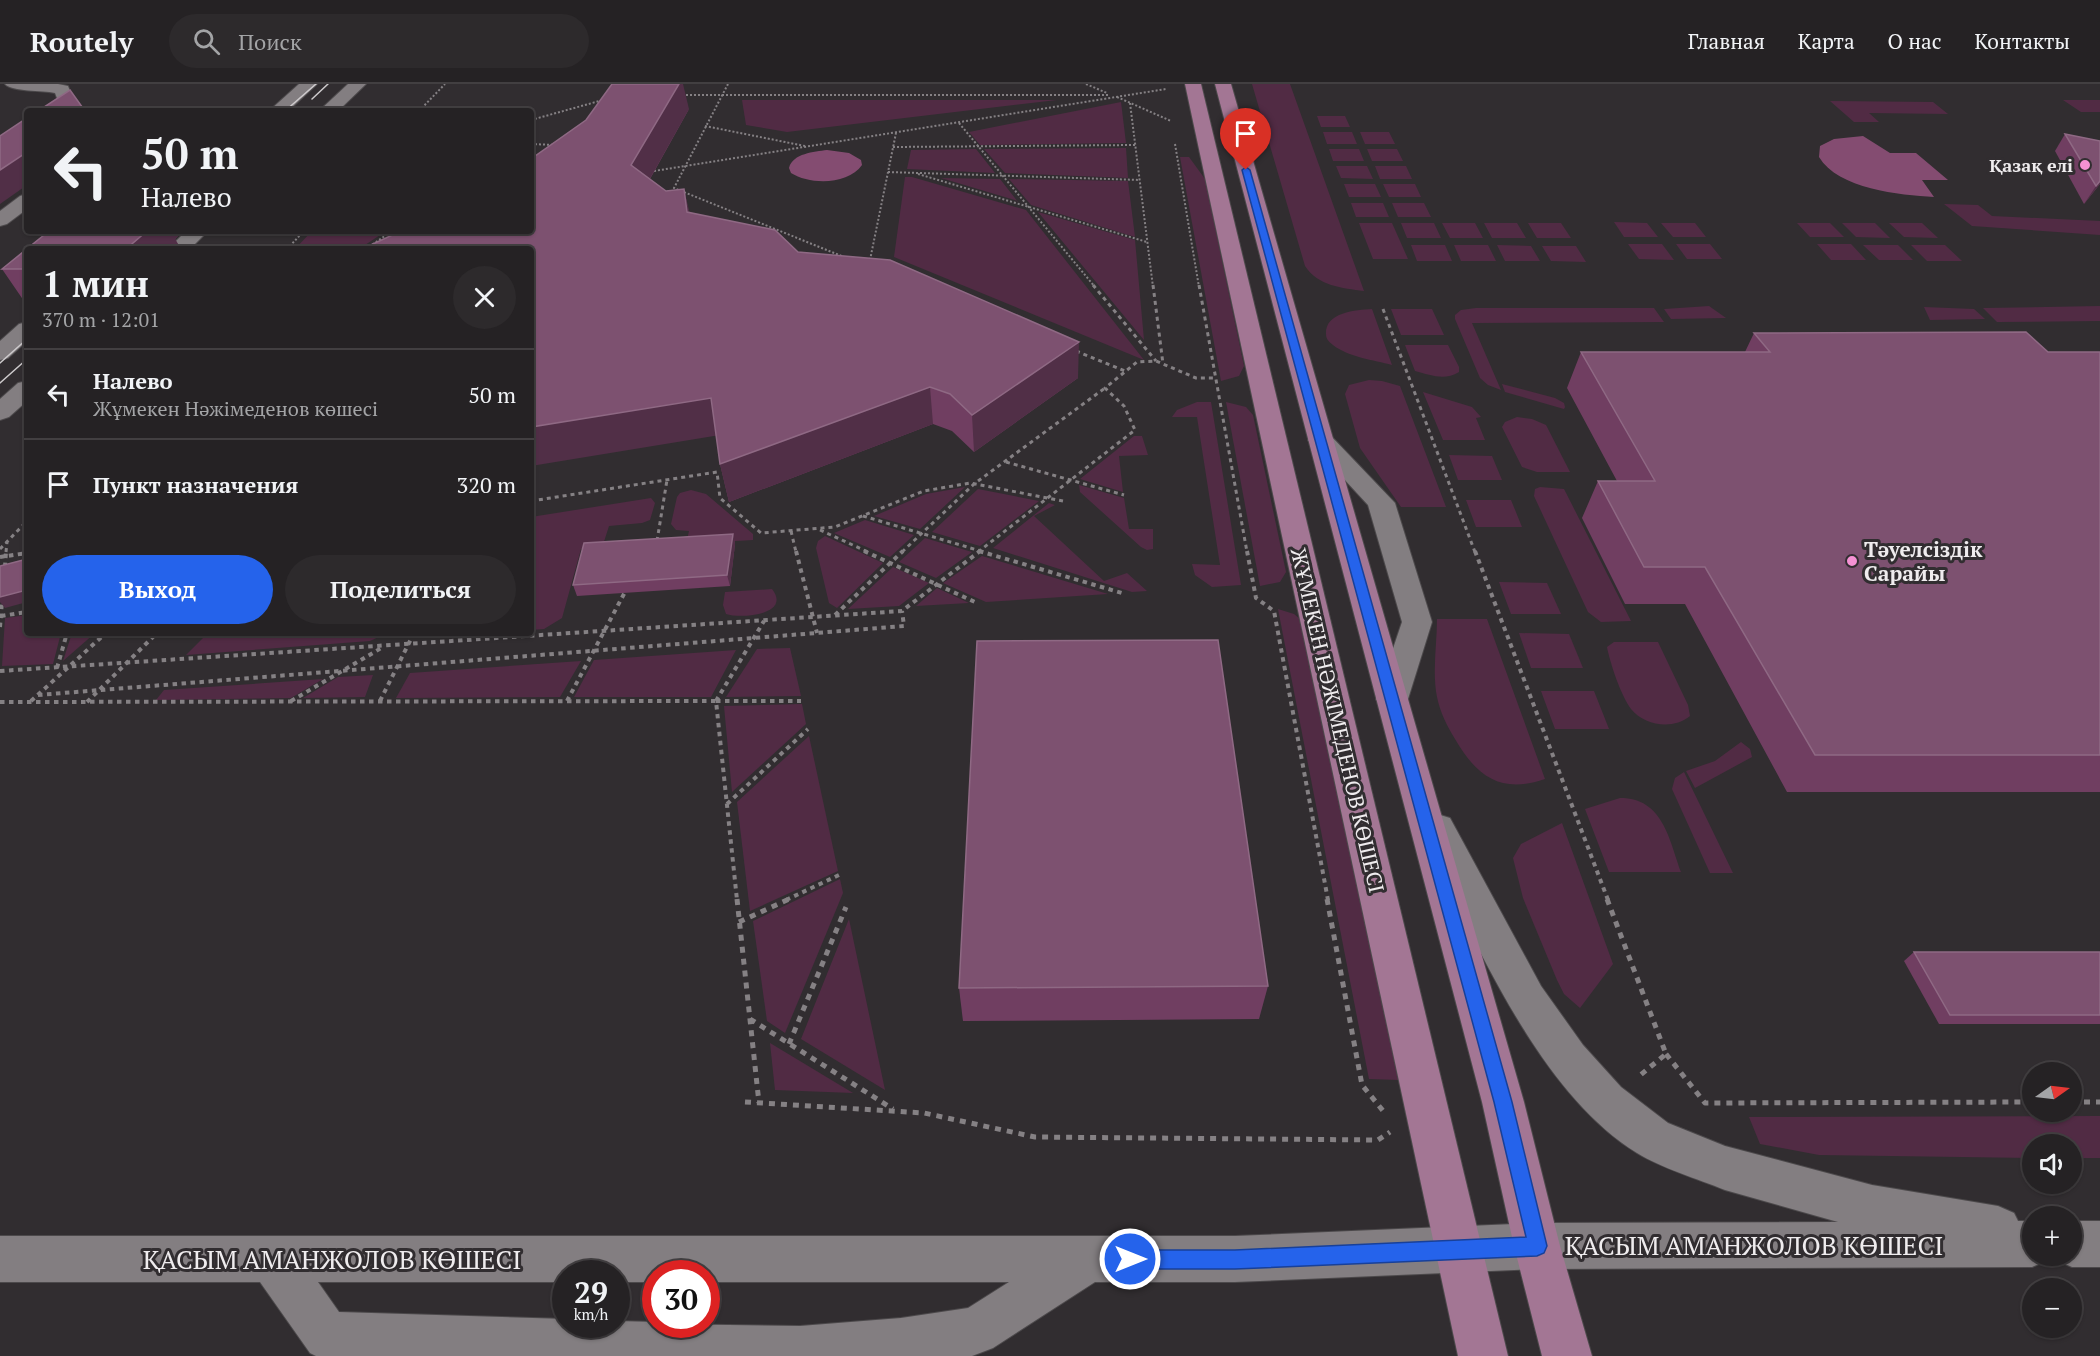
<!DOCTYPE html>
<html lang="ru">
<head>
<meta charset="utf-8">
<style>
  :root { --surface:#252224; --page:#2d2a2c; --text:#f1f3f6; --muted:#a3a4a6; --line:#423f41; --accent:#2563eb }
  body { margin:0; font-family:"PT Serif",serif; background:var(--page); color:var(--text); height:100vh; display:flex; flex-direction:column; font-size:22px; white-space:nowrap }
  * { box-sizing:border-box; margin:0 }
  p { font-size:20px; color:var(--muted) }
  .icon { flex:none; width:33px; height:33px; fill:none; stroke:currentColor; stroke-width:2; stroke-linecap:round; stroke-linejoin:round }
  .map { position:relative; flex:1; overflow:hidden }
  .sheet { position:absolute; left:24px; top:162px; width:510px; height:390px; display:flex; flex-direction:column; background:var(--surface); border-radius:6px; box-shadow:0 2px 4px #0004,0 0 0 2px var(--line) }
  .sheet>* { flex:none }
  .guide { position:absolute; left:24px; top:24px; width:510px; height:126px; border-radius:6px; box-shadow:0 2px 4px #0004,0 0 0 2px var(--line); background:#252224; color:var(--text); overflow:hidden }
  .needle { width:39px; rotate:76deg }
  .fabs { position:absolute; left:2022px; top:978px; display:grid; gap:12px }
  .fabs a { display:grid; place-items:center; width:60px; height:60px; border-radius:50%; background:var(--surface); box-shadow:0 2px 4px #0004,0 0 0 2px var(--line); font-size:30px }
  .speed { position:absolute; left:552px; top:1176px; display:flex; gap:12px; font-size:30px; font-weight:700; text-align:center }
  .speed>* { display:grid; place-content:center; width:78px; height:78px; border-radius:50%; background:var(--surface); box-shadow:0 2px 4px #0004,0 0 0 2px var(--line); line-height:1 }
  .speed small { font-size:15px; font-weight:400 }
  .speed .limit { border:9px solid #d22; background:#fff; color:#111 }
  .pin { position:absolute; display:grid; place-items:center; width:51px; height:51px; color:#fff; margin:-62px -26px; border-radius:50% 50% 50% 0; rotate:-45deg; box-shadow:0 0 6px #0007 }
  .pin .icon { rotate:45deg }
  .me { position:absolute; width:66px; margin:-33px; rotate:90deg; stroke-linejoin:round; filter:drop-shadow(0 0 4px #0008) }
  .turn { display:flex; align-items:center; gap:21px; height:126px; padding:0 18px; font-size:27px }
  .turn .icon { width:78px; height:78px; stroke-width:2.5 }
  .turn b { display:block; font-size:42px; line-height:51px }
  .round { display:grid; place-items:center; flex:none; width:63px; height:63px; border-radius:32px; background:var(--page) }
  .head { display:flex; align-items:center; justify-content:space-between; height:102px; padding:0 18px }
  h1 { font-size:36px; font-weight:700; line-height:45px }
  .cta { display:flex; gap:12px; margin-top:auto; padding:12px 18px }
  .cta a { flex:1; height:69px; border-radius:36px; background:var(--accent); color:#fff; font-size:24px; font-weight:700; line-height:69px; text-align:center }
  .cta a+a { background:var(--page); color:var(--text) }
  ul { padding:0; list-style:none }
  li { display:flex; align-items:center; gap:18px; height:90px; padding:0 18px; border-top:2px solid var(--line) }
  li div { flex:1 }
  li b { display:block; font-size:22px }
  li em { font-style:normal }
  header { display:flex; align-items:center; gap:36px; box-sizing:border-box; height:84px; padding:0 30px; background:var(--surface); border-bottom:2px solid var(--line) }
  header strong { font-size:28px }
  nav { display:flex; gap:33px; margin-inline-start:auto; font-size:21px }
  .search { width:420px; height:54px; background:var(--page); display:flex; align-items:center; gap:15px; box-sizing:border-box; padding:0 21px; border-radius:33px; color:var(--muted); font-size:22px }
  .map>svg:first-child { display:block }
</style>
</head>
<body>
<header>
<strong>Routely</strong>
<div class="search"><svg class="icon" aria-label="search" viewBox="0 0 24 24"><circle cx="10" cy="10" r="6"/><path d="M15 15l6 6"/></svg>Поиск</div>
<nav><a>Главная</a><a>Карта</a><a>О нас</a><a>Контакты</a></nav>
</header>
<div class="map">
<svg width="2100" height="1272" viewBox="0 0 2100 1272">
  <rect width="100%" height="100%" fill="#312d30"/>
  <g fill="#512b44">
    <path d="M1252,0H1290L1364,207C1342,204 1318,202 1305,182Z"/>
    <polygon points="742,16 1057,16 787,48 746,41"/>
    <polygon points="2063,16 2100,16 2100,28 2081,28"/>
    <polygon points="1830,17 1933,18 1948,30 1869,29 1879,38 1854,38"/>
    <polygon points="1121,18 1126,59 980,61 969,48"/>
    <polygon points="1317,32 1345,32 1350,43 1321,43"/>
    <polygon points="1323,48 1352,48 1357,60 1327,60"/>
    <polygon points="1360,48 1389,48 1395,60 1365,60"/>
    <polygon points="1126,64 1128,94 1005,89 984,65"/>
    <polygon points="976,65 995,89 907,85 911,66"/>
    <polygon points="1329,65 1359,65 1364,77 1333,77"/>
    <polygon points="1367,65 1397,65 1403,77 1372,77"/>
    <polygon points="1180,73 1189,73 1205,95 1244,282 1239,292 1221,297"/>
    <polygon points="1336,82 1367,82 1373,95 1341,94"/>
    <polygon points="1375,82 1406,82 1412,95 1380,95"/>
    <polygon points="905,93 912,93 1026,126 1144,276 894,173"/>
    <polygon points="941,94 1000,95 1018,118 1018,117"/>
    <polygon points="1009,95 1128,97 1135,153 1031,121"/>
    <polygon points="1344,100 1375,100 1381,113 1349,113"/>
    <polygon points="1383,100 1415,100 1421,113 1389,113"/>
    <polygon points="1351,119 1383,119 1389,133 1356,133"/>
    <polygon points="1392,119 1424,119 1431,133 1398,133"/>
    <polygon points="1944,120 1978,121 1992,132 2100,137 2100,151 1972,142"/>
    <polygon points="1038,128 1135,156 1144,256"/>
    <polygon points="1614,138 1647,139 1658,153 1624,153"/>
    <polygon points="1359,139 1392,139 1408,175 1373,175"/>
    <polygon points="1401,139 1434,139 1441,154 1407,154"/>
    <polygon points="1442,139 1475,139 1483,154 1450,154"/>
    <polygon points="1484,139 1517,139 1526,154 1492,154"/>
    <polygon points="1528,139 1561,139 1571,154 1537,154"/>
    <polygon points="1661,139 1695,139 1706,153 1673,153"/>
    <polygon points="1797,139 1830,139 1844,153 1810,153"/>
    <polygon points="1842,139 1875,139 1890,154 1856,153"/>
    <polygon points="1889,139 1922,139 1938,154 1904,153"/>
    <polygon points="312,147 386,147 359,165 295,165"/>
    <polygon points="1628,160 1662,160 1674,176 1639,175"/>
    <polygon points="1676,160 1710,160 1722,175 1687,175"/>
    <polygon points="1817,160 1851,160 1866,176 1831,176"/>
    <polygon points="1411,161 1445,161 1452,177 1417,177"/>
    <polygon points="1454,161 1488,161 1496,177 1461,177"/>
    <polygon points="1497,161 1531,162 1540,177 1505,177"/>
    <polygon points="1863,161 1898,161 1913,176 1879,176"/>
    <polygon points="1911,161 1945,161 1962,177 1927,177"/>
    <polygon points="1542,162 1576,162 1586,178 1551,177"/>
    <polygon points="1709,222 1726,234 1671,235 1664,225"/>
    <polygon points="2100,222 2100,237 1997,238 1983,224"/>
    <polygon points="1924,223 1974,225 1985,235 1930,236"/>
    <polygon points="1476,224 1654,224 1664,238 1472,239 1501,306 1488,301 1480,294 1455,235 1455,231 1461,226"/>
    <path d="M1372,225L1392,281C1374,276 1348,273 1333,261C1329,258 1326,255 1326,250C1325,228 1356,226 1372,225Z"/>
    <polygon points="1391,225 1432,225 1444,251 1401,251"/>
    <path d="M1405,261H1448L1459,283V288C1444,297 1431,291 1415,287Z"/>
    <polygon points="1369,296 1382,297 1400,302 1446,423 1401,423 1360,364 1345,310 1349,301"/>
    <polygon points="1502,300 1555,314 1564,319 1565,323 1564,325 1505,308"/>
    <polygon points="1423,308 1472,323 1481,333 1476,334 1485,356 1443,356"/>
    <polygon points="1197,318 1211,318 1241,501 1212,503 1195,491 1192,480 1220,481 1197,333 1172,333 1177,326"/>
    <polygon points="1226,318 1246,323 1253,331 1286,488 1280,498 1260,502"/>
    <polygon points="1517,333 1532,335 1546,341 1570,388 1537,388 1522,383 1502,343 1505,338"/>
    <polygon points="1134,352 1142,352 1148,371 1119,372 1123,408 1080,395"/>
    <polygon points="1449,371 1492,372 1502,396 1458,396"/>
    <polygon points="1079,401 1124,414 1129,445 1153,445 1153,465 1147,466 1141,463 1080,408"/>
    <polygon points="965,403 920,445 874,432 926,410"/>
    <polygon points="1540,403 1564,405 1631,537 1601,538 1588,528 1534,412 1535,405"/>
    <polygon points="978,405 1039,417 980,462 932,448"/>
    <polygon points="691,406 706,410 753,450 753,456 686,460 689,447 676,446 671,440 677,413 680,409"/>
    <polygon points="651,414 655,419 650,436 642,439 609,442 602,464 581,465 562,534 544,545 531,546 531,433"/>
    <polygon points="1466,416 1511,416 1522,443 1476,443"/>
    <polygon points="1049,419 1055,421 1034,432 1104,497 1127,489 1147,507 1132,508 993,464"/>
    <polygon points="865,436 914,451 890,473 834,449"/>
    <polygon points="825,452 883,479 837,524 829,519 816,464 818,457"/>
    <polygon points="925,454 972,468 936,494 899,478"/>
    <polygon points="982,472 1108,510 986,518 943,499"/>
    <polygon points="893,483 929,499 899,522 848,525"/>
    <polygon points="1499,498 1547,499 1561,530 1511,530"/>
    <polygon points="937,504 969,519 916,522"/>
    <path d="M772,505C792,531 741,535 726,530L723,521L725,508Z"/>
    <polygon points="1278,525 1294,530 1301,536 1399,996 1369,995"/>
    <polygon points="27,531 27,549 61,549 53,580 2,582 5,534"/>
    <path d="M1437,535H1487L1545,695C1501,710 1477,693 1455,655C1447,642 1440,628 1437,613C1432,588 1437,560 1437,535Z"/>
    <polygon points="72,549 95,549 63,577"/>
    <polygon points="208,549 387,549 370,557 186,571"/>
    <polygon points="1519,549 1569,550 1583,584 1531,584"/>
    <path d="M1614,558H1658L1688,621L1690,632C1673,646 1645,642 1631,625C1621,612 1610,579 1607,563Z"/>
    <polygon points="790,564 801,612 726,613 757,565"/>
    <polygon points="736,566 711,613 574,613 594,576"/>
    <polygon points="581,577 560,613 396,614 410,589"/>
    <polygon points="373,591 365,613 303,614 338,593"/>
    <polygon points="323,595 291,614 156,616 164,606"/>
    <polygon points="1541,607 1594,607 1609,645 1555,645"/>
    <polygon points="802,620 806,640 732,708 724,622"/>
    <polygon points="809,652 838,787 750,827 737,718"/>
    <polygon points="1741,658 1750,665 1752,673 1695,704 1686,687 1715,677"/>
    <polygon points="1684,688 1733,789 1710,789 1672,705 1675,694"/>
    <path d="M1620,714C1663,714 1669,755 1681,788H1609L1585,725Z"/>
    <polygon points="1562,739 1613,880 1580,924 1564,910 1557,896 1523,814 1513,774 1521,760"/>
    <polygon points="840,795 843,809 785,949 767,937 753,837"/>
    <polygon points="849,835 885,1006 801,955"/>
    <polygon points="770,959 853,1009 775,1006"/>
    <polygon points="2100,1032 2100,1074 2072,1074 2072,1060 2032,1060 2032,1074 1819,1071 1760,1060 1749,1033"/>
  </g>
  <g fill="#844c71">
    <path d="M1863,52L1890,69H1916L1948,96H1922L1934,113C1900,111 1838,105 1819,73L1820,62L1834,55Z"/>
    <path d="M827,66L849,69L861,76L862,81C848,101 810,101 791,89L789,84C793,69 814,68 827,66Z"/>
  </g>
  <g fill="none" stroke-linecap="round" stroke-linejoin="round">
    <g stroke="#4c494b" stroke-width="2">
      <g id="minor">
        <path d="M5,0H58L68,2L75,20L81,27H62L55,9C42,6 12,8 5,0Z"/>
        <polygon points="299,0 317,0 288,27 269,27"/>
        <polygon points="348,0 366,0 338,27 319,27"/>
        <polygon points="27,110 27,125 7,140 0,142 0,127 20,112"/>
        <polygon points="186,147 208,147 190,165 168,165"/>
        <polygon points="27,238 27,257 8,274 0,276 0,257 19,240"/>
        <polygon points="27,297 27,317 9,333 0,336 0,315 18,299"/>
        <polygon points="1321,348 1330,351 1395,419 1432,538 1408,615 1403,623 1392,627 1381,623 1376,615 1402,538 1368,421 1308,356 1312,351"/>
        <path d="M1437,730L1450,734L1541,902L1583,961L1621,1003L1668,1039L1725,1062L1872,1101L1998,1122L2014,1129L2018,1137H2032V1172H2050L2048,1176L2032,1183L1537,1185L1235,1198H1095L993,1264L972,1272H316L310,1269L260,1198H0V1152H1235L1537,1139L1838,1138L1725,1106C1698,1095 1661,1084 1637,1069C1535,1006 1472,848 1419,744L1424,734ZM566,1190H616V1198H656V1190H706V1198H1009L968,1224L901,1234L800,1242L656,1240V1238L616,1237V1240H566V1235L339,1228L318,1198H566Z"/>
        <polygon points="2072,1137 2100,1137 2100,1183 2072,1183 2056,1176 2054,1172 2072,1172"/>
      </g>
    </g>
    <g stroke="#4c494b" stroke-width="2">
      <g id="major">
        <polygon points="1185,0 1201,0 1508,1272 1458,1272"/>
        <polygon points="1215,0 1231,0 1524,1018 1560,1162 1592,1272 1542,1272 1514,1162 1482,1018"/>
      </g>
    </g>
    <g stroke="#858184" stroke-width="2" stroke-dasharray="2 2" stroke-linecap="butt">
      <polyline points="728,0 674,104 844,173"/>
      <polyline points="1086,0 1107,9"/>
      <polyline points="682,11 1110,11"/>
      <polyline points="1117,13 1171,37"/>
      <polyline points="1130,19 1153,203"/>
      <polyline points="419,27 445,0"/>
      <polyline points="531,36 603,16"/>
      <polyline points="959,39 1095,203"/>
      <polyline points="705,42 805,62"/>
      <polyline points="531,60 554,61"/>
      <polyline points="1175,60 1199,203"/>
      <polyline points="893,63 1135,61"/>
      <polyline points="654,87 1166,5"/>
      <polyline points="888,88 1140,96"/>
      <polyline points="918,90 1147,158"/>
      <polyline points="287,165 304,147"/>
      <polyline points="366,165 392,147"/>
      <polyline points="870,176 896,49"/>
    </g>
    <g stroke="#858184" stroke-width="3" stroke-dasharray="4 4" stroke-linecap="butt">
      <polyline points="1093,201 1156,277"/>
      <polyline points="1153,201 1163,280"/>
      <polyline points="1199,201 1247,468"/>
      <polyline points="1383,225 1475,468"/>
      <polyline points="1076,267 1125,287"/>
      <polyline points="1006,378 1124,411"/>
      <polyline points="531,417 717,388 720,414 761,449 835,443 924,407 970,399 1063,417"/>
      <polyline points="863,432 984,468"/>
      <polyline points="820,446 868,468"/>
      <polyline points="791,447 796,468"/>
      <polyline points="657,457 667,396"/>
      <polyline points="0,465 27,437"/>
      <polyline points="6,468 7,458"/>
      <polyline points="902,468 974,400 1105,304"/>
      <polyline points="978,468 1135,346 1124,322 1105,304 1137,278 1156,277 1196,294 1214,294"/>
    </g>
    <g stroke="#858184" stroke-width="4" stroke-dasharray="4.5 4.5" stroke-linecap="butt">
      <polyline points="796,467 817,549"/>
      <polyline points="864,467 975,518"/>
      <polyline points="979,467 1122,509"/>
      <polyline points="1247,467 1256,514 1274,527 1328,816"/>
      <polyline points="1475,467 1608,816"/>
      <polyline points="0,473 27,469"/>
      <polyline points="5,483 6,467"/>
      <polyline points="835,531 903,467"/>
      <polyline points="1,532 27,528"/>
      <polyline points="0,543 2,517"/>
      <polyline points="57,584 67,549"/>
      <polyline points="0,587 902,527 980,467"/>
      <polyline points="38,611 904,542 902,527"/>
      <polyline points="31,617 106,549"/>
      <polyline points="291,617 383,563"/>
      <polyline points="380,617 414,549"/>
      <polyline points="567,617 625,508"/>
      <polyline points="716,617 764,537"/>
      <polyline points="716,617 801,617"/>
      <polyline points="0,618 716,617 737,816"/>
      <polyline points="87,618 157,549"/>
      <polyline points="727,720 808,645"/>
      <polyline points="786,816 839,791"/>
    </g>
    <g stroke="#858184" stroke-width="5" stroke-dasharray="6 6" stroke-linecap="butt">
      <polyline points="737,815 759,1019"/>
      <polyline points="1327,815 1362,1001 1384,1028"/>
      <polyline points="1607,815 1666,970 1638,993"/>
      <polyline points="739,838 789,815"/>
      <polyline points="750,935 893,1025"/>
      <polyline points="789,960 846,823"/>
      <polyline points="1666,970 1705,1019 2032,1018"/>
      <polyline points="745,1018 924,1029 1035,1053 1378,1056 1390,1048"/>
      <polyline points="2072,1018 2100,1018"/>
    </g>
    <use href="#minor" fill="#837e81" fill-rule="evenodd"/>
    <use href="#major" fill="#a37694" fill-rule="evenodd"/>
    <g stroke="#cdcacc" stroke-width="1.5">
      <polyline points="312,15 328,0"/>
      <polyline points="285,27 316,0"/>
      <polyline points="0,279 27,255"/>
      <polyline points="0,299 27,275"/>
    </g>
  </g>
  <g fill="#703e61">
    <polygon points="689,25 650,95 666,107 684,105 689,129 798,168 1078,294 974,368 952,347 933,340 729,418 720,380 716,352 531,165"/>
    <polygon points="2065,50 2100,57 2100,100 2084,120 2055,67"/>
    <polygon points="49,147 183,147 175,155 181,165 27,165 26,220 2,185"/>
    <polygon points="1754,249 2048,268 2100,268 2100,708 1787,708 1685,520 1625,520 1582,434 1598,397 1617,397 1567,304 1581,268 1745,268"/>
    <polygon points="733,450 735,460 730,502 577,512 573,501"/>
    <polygon points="1914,868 2100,868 2100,940 1939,940 1904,877"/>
    <polygon points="1268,902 1259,935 963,937 959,904"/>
  </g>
  <g fill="#512f47">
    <polygon points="679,0 683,0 689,25 639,114 631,81"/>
    <polygon points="27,68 27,101 0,120 0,86"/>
    <polygon points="2100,97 2100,100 2084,120 2096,102"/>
    <polygon points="684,105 692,139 687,128"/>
    <polygon points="147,147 183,147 175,155 181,165 126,165"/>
    <polygon points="1079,258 1078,294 974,368 972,331"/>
    <polygon points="930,303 933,340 729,418 720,380"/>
    <polygon points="711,314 720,351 531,382 531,343"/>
    <polygon points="733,450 735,460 730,502 727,491"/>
    <polygon points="27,506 27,518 5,524 0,518 0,513"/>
  </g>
  <g fill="#7d5170" stroke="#8f6984" stroke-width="1.5">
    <polygon points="612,0 679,0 631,81 666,107 684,105 687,128 775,146 798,168 890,176 1079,258 972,331 950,310 930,303 720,380 711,314 531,343 531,165 362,165 401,147 531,147 531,75 586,36"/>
    <polygon points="70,6 85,27 38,27"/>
    <polygon points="27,34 27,68 0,86 0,52"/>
    <polygon points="2065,50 2100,57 2100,97 2096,102"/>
    <polygon points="49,147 147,147 126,165 27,165 27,185 2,185"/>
    <polygon points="2026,248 2048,268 2100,268 2100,671 1815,671 1705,483 1644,483 1598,397 1655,397 1581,268 1770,268 1754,249"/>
    <polygon points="733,450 727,491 573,501 584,459"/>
    <polygon points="27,475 27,506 0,513 0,482"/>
    <polygon points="1218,556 1268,902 959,904 977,557"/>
    <polygon points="1914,868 2100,868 2100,931 1950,931"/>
  </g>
  <polygon fill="#2563eb" stroke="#184099" stroke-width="1.5" points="1246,83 1250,86 1512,1018 1547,1162 1544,1169 1537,1172 1235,1185 1130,1185 1124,1182 1121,1175 1124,1169 1130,1166 1235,1166 1526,1153 1494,1018 1242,86"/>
  <g fill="#f491d3" stroke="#312d30" stroke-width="2">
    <circle cx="2085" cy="81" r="6"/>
    <circle cx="1852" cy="477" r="6"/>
  </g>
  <g text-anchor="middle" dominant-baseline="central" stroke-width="6" stroke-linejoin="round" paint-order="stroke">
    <g font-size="18" font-weight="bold" fill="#efecee" stroke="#312d30" text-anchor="end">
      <text x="2073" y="81">Қазақ елі</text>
    </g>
    <g font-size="21" font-weight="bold" fill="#efecee" stroke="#312d30" text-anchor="start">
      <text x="1864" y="465">Тәуелсіздік<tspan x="1864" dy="24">Сарайы</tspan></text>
    </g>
    <g font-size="21" fill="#efecee" stroke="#312d30">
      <text transform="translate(1338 636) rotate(77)">ЖҰМЕКЕН НӘЖІМЕДЕНОВ КӨШЕСІ</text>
    </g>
    <g font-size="26" fill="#efecee" stroke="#312d30">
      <text x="1754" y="1161">ҚАСЫМ АМАНЖОЛОВ КӨШЕСІ</text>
      <text x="332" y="1175">ҚАСЫМ АМАНЖОЛОВ КӨШЕСІ</text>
    </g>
  </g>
</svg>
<div class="fabs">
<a><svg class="needle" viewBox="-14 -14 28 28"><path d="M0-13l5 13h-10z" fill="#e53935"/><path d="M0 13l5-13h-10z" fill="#a3a4a6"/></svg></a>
<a><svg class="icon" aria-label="sound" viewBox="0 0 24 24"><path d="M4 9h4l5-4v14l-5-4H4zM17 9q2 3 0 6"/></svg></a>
<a>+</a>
<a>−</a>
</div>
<div class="speed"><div>29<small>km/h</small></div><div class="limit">30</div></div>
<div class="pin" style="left:1246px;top:86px;background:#d93025"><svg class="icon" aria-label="arrive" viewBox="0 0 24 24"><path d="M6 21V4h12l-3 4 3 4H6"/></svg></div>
<svg class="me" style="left:1130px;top:1175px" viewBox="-20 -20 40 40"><circle r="17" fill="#2563eb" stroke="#fff" stroke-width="3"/><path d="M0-11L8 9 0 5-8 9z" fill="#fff"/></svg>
<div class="guide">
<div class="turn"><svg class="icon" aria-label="left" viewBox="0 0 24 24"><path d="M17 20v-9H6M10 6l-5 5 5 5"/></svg><div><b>50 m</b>Налево</div></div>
</div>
<section class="sheet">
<div class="head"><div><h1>1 мин</h1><p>370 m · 12:01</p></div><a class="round"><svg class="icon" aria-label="close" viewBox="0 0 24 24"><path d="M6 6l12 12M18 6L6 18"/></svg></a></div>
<ul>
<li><svg class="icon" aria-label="left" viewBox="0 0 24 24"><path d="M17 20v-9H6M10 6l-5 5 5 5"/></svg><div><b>Налево</b><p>Жұмекен Нәжімеденов көшесі</p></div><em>50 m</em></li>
<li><svg class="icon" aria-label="arrive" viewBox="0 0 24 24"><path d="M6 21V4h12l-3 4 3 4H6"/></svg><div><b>Пункт назначения</b></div><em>320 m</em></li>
</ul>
<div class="cta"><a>Выход</a><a>Поделиться</a></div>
</section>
</div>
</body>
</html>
